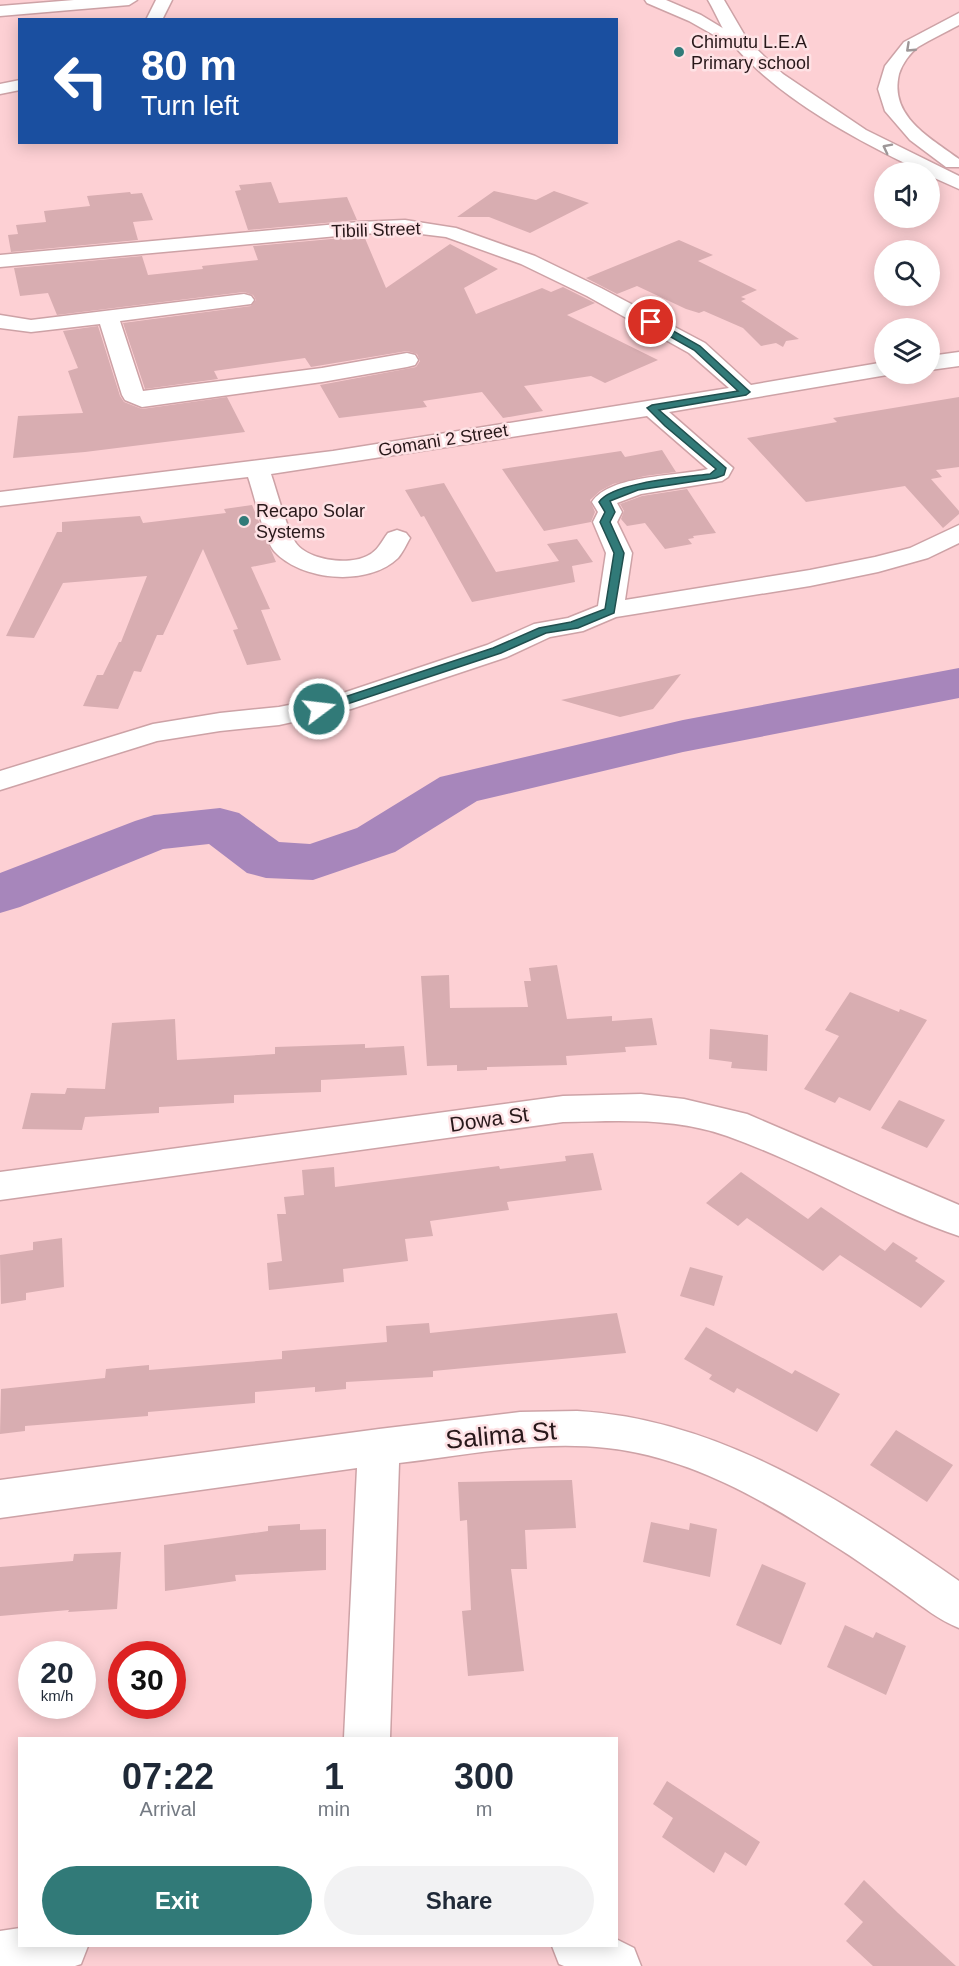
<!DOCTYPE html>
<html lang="en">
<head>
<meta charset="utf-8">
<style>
  :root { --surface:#fff; --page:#f2f2f3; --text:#1f2937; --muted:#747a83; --accent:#317a78 }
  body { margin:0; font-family:Helvetica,sans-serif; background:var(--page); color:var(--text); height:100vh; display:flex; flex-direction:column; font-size:22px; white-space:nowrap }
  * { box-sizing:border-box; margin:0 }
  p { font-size:20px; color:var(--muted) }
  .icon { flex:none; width:33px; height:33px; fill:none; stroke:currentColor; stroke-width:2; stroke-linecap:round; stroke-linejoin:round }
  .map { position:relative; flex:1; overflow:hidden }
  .sheet { position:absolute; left:18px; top:1737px; width:600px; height:210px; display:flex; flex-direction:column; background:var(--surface); border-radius:0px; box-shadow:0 3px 15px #0003 }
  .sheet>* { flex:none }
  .guide { position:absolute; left:18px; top:18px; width:600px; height:126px; border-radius:0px; box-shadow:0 3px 15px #0003; background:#1a4fa0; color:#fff; overflow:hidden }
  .buttons { position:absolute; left:874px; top:162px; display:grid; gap:12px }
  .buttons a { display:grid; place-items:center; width:66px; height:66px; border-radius:50%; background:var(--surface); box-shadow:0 3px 15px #0003; font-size:30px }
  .speed { position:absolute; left:18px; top:1641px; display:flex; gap:12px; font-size:30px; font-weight:700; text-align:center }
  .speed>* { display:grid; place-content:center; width:78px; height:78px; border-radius:50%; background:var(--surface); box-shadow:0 3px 15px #0003; line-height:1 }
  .speed small { font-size:15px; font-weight:400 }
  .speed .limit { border:9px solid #d22; background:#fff; color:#111 }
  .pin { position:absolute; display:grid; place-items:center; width:51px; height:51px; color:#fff; margin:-26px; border:3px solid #fff; border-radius:50%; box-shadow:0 2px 6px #0007 }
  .me { position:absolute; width:66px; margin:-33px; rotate:75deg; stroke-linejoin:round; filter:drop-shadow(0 0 4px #0008) }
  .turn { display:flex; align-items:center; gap:21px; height:126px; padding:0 24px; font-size:27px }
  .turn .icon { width:78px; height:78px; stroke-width:2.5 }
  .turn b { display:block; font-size:42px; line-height:51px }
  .eta { display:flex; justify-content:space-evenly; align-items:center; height:102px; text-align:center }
  .eta b { font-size:36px; font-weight:700; line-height:42px }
  .action { display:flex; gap:12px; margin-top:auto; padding:12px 24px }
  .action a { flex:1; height:69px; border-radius:36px; background:var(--accent); color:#fff; font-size:24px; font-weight:700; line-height:69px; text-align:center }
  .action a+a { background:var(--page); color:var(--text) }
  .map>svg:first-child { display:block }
</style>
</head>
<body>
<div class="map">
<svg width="959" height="1966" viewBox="0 0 959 1966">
  <rect width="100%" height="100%" fill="#fdd0d4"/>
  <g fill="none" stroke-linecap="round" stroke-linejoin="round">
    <polygon fill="#a786bb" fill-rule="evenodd" points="959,668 959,698 683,752 477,801 395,852 313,880 266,878 247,873 209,844 163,849 20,907 0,913 0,873 135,821 154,815 220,808 239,813 279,842 310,844 357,828 440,777 683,720"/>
  </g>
  <g fill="#d8adb1">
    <polygon points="271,182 279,203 347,197 357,220 248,230 235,191 241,190 239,185"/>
    <polygon points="494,191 536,200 554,191 589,203 530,233 489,217 457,217"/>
    <polygon points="130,192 131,194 142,193 153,220 133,222 138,240 11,252 8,235 18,234 16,225 46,222 44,211 90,206 87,196"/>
    <polygon points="364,236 386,288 450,244 498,269 464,288 476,314 542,288 551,292 563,287 595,303 567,315 658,360 605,383 591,376 524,386 543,411 503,418 482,392 423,401 427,407 339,418 320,385 416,367 420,361 417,354 407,351 311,367 305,358 214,371 218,379 145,389 123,323 251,306 256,300 253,295 244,292 57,315 48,293 20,296 14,268 142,256 148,275 203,269 202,266 258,260 253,246"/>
    <polygon points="679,240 713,255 698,261 757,290 741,297 746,299 741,301 799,339 786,341 783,347 776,343 761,346 743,328 704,311 699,313 686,309 637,286 617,294 586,278"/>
    <polygon points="98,326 120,396 124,402 142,409 227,397 245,432 85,452 13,458 18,416 83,413 68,371 78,368 63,331"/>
    <polygon points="959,397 959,467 936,470 942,477 931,479 959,511 959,514 943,528 905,486 806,502 747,438 837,422 833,418"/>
    <polygon points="662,450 676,472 645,476 613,484 600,491 590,500 595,512 591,522 544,531 502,469 621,451 625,457"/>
    <polygon points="444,483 496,572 559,561 547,544 577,539 593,562 572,566 575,582 472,602 424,516 421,517 405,490"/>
    <polygon points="687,489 716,533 693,536 694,538 688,539 692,544 665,549 645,523 627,526 621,519 624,511 620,504 642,496"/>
    <polygon points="252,505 276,562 251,567 270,609 261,610 281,660 247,665 233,630 238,629 203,549 163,635 157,635 141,672 134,671 118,709 83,706 97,675 103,675 119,642 121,642 147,576 63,583 34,638 6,636 57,532 62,532 62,522 140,516 143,523 226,513 224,509"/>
    <polygon points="681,674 653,709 620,717 561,700"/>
    <polygon points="557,965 567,1019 612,1016 612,1021 652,1018 657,1045 625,1047 626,1052 566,1056 567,1065 487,1067 487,1070 457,1071 457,1065 427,1066 421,976 449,975 450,1008 528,1007 524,981 531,981 529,968"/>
    <polygon points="850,992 899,1012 900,1009 927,1020 870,1111 839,1097 835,1103 804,1089 839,1036 825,1030"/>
    <polygon points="175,1019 177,1060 275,1054 275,1047 365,1044 365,1048 404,1046 407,1075 321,1080 321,1092 234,1095 234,1103 159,1107 159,1113 85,1117 82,1130 22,1129 31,1093 65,1094 67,1088 105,1089 112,1023"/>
    <polygon points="710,1029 768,1035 767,1071 731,1068 732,1062 709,1059"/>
    <polygon points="899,1100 945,1120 927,1148 881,1128"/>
    <polygon points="593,1153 602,1190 507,1202 509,1210 430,1221 433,1236 405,1239 408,1261 343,1269 344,1282 269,1290 267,1263 282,1261 277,1214 286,1214 284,1197 304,1195 302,1170 334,1167 335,1187 499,1166 500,1169 566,1161 565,1156"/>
    <polygon points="741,1172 808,1219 821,1207 885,1251 893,1242 918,1258 915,1261 945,1281 921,1308 840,1255 823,1271 747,1218 738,1226 706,1203"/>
    <polygon points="62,1238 64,1287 26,1293 26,1300 1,1304 0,1255 33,1250 33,1242"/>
    <polygon points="690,1267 723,1276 714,1306 680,1296"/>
    <polygon points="617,1313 626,1353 433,1371 433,1377 346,1382 346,1389 315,1392 315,1387 255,1392 255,1403 148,1412 148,1416 25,1426 25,1431 0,1434 1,1389 105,1378 106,1369 149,1365 149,1370 282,1359 282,1351 387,1342 386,1326 429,1323 430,1333"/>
    <polygon points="706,1327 792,1374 795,1370 840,1394 817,1432 737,1388 734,1393 709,1379 712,1375 684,1359"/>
    <polygon points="896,1430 953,1465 927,1502 870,1465"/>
    <polygon points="572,1480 576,1528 525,1530 527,1569 511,1569 524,1671 468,1676 462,1611 471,1610 467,1520 460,1521 458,1482"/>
    <polygon points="651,1522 689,1530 690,1523 717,1529 710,1577 643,1562"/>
    <polygon points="300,1524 300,1530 326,1529 326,1570 235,1575 236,1581 165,1591 164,1545 268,1531 268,1526"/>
    <polygon points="121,1552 117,1609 68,1612 69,1610 0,1616 0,1567 73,1561 74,1554"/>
    <polygon points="762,1564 806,1583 781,1645 736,1625"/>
    <polygon points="845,1625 873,1638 876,1632 906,1646 886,1695 827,1667"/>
    <polygon points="667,1781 760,1842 746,1866 725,1852 714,1873 662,1837 673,1818 653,1804"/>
    <polygon points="864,1880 898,1913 956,1966 873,1966 846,1941 863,1922 844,1904"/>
  </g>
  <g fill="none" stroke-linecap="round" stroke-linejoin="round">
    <g stroke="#cda2a6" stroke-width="3">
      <g id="minor">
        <polygon points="74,0 137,0 129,5 0,16 0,6"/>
        <polygon points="156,0 172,0 162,20 146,20"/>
        <polygon points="20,80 20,90 0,94 0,84"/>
        <path d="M405,220L456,228L535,256L601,288L705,343L751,385L885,362V374H893L669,412L733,468L728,477L722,481L641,494L617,503L622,512L617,522L632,553L625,600L810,570L875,557L910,548L959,525V543L928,558L878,572L810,586L616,617L583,631L550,637L507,657L351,709L279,725L220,731L157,741L0,790V771L153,724L220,713L279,707L334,696L487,645L534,624L568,618L598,606L606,553L593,522L598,512L592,502C611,474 676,477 708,469L647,416L271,474C278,495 284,520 294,540C304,560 348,566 367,556C378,551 381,542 388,533L397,530L406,533L410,538C406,545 403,552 398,558C368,587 301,581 274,551C264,539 254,494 248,477L0,506V492L333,451L729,388L689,353L587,296L521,264L446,237L405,232L359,234L0,267V255L359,222Z"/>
        <polygon points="244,294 251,296 254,300 251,304 120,321 143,391 322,368 407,353 415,355 418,360 415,365 407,367 322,382 142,407 125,400 122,395 100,324 31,332 0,328 0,315 31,320"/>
        <polygon points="959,352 959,366 930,370 930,356"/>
        <path d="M641,1094L684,1099L747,1114L959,1205V1236C879,1209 806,1164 727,1136C674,1117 618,1121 563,1122L0,1200V1172L563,1096Z"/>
        <path d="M577,1411C721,1419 845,1502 959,1581V1628C939,1620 923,1607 905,1594C881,1577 856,1559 830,1543C762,1499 689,1457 607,1448C538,1440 467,1455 399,1463L390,1738H344L357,1468L0,1518V1480L379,1429L520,1412Z"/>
        <polygon points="20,1928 20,1946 88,1946 81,1964 75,1966 0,1966 0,1931"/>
        <polygon points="616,1939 634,1948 641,1966 564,1966 559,1964 552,1946 616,1946"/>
      </g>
    </g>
    <g stroke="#cda2a6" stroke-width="3">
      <path id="major" d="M708,0H724L748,41L783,74L866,130L959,176V189L930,176V172H923C859,141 784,102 736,48C724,35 717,15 708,0Z"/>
    </g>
    <g stroke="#cda2a6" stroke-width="3">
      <g id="highway">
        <polygon points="645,0 666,0 701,15 749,44 741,49 735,47 689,21 647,3"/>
        <path d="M959,13V25C946,32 931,39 918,47C910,53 902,64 899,74C889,116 929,137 959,159V167H946L910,140L885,111L878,89L885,66L904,42Z"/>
      </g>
    </g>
    <use href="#minor" fill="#fff" fill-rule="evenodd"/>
    <use href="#major" fill="#fff" fill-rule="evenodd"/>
    <use href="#highway" fill="#fff" fill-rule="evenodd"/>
  </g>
  <defs><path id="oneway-chevron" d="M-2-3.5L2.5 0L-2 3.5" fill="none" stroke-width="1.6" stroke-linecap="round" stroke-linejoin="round" transform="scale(1.5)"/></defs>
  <g stroke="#9e9798">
    <use href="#oneway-chevron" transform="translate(910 48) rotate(137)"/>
    <use href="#oneway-chevron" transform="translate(887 148) rotate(-153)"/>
  </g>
  <path fill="#317a78" stroke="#204f4e" stroke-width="1.5" d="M648,320H654L700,346L750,392L746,395L659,410L726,468L724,475L716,478L638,490L610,501L615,512L610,522L624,553L614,613L578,628L546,633L501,653L323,712H314V707L493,648L539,628L571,622L605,609L614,553L600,522L605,512L599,502C612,482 686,477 710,474L716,469L665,426L647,408L652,405L738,391L694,350L648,324Z"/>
  <g fill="#317a78" stroke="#fee2e5" stroke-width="2">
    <circle cx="679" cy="52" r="6"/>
    <circle cx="244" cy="521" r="6"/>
  </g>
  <g text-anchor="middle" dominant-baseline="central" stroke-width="5" stroke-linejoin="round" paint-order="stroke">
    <g font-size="18" fill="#28181a" stroke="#fee2e5" text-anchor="start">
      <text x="691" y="42">Chimutu L.E.A<tspan x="691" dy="21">Primary school</tspan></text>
      <text x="256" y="511">Recapo Solar<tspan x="256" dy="21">Systems</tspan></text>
    </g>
    <g font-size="18" fill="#28181a" stroke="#fee2e5">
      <text transform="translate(376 230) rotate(-2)">Tibili Street</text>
      <text transform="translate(443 440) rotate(-9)">Gomani 2 Street</text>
    </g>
    <g font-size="21" fill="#28181a" stroke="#fee2e5">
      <text transform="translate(489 1119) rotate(-8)">Dowa St</text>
    </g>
    <g font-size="26" fill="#28181a" stroke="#fee2e5">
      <text transform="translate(501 1435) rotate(-5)">Salima St</text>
    </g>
  </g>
</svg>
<div class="buttons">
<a><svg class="icon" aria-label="sound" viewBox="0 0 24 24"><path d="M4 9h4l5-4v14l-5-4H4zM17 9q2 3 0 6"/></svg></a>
<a><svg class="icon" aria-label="search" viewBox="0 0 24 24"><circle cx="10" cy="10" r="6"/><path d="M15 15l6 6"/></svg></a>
<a><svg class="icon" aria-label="layers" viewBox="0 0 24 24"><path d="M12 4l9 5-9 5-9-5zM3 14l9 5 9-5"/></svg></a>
</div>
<div class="speed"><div>20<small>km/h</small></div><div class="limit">30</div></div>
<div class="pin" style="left:651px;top:322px;background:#d93025"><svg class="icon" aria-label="arrive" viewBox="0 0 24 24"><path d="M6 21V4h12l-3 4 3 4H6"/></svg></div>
<svg class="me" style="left:319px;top:709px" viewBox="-20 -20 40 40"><circle r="17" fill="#317a78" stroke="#fff" stroke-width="3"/><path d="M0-11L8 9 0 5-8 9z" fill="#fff"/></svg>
<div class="guide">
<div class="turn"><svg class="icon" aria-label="left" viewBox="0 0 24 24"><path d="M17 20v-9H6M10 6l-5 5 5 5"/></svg><div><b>80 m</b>Turn left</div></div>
</div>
<section class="sheet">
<div class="eta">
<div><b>07:22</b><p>Arrival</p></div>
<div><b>1</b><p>min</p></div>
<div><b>300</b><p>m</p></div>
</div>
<div class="action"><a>Exit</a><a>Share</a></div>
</section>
</div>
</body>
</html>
